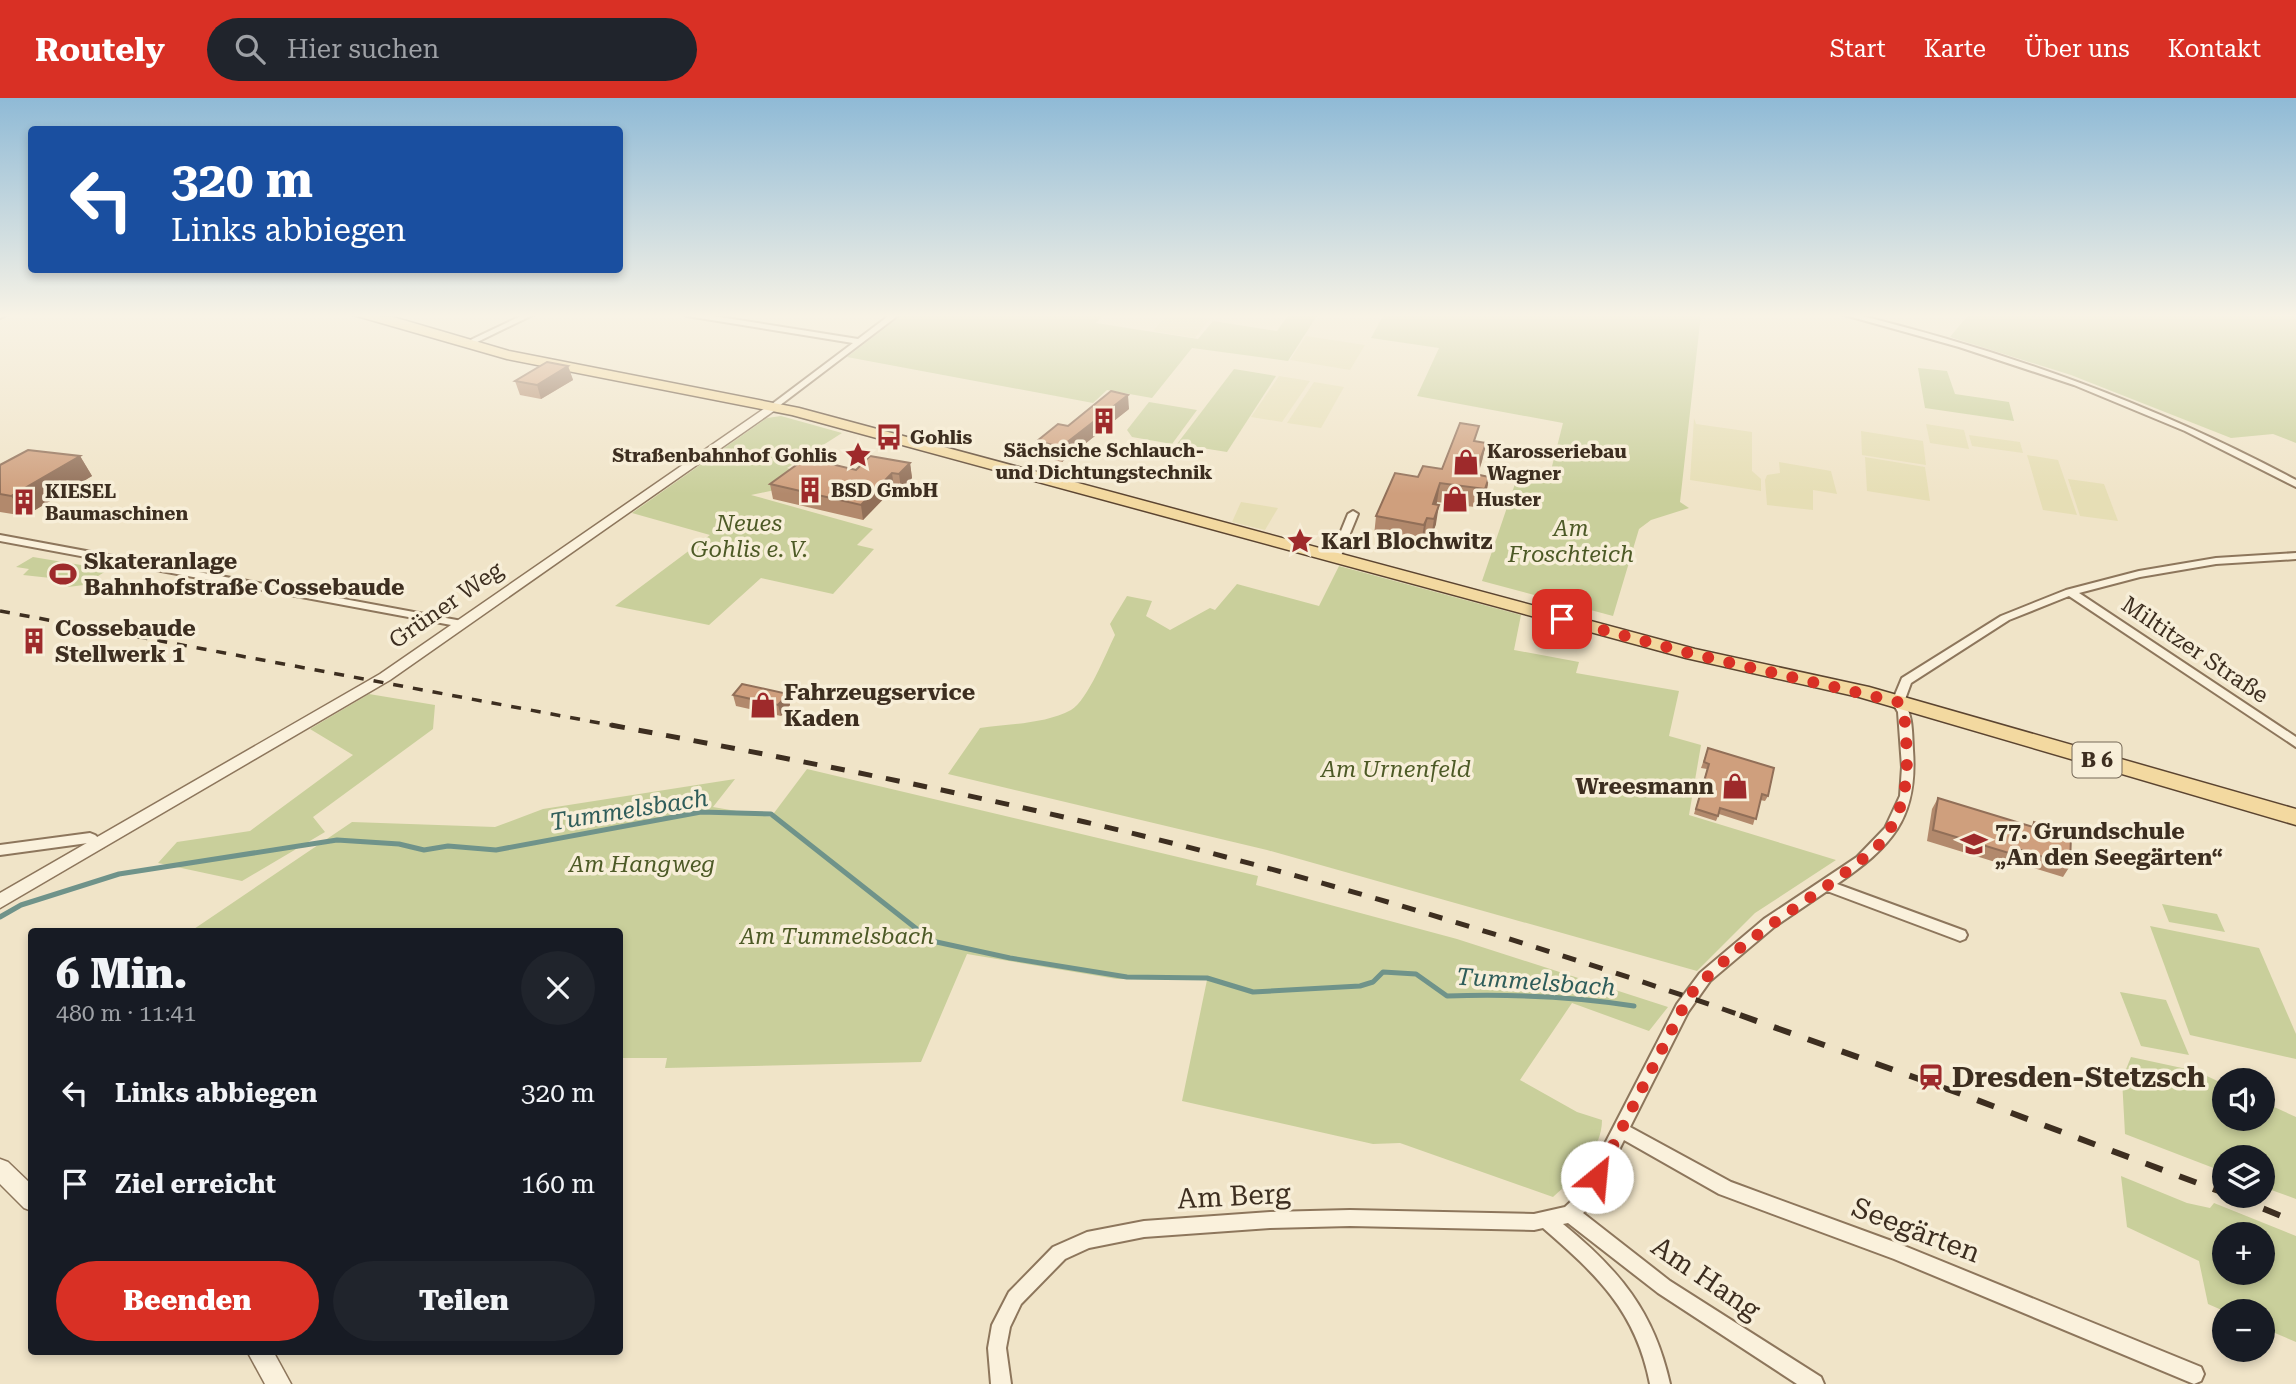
<!DOCTYPE html>
<html lang="de">
<head>
<meta charset="utf-8">
<style>
  :root { --surface:#171b24; --page:#20242c; --text:#f1f3f6; --muted:#9ea1a6; --accent:#d93025 }
  body { margin:0; font-family:"Roboto Serif",serif; background:var(--page); color:var(--text); height:100vh; display:flex; flex-direction:column; font-size:26px; white-space:nowrap }
  * { box-sizing:border-box; margin:0 }
  p { font-size:23px; color:var(--muted) }
  .icon { flex:none; width:38px; height:38px; fill:none; stroke:currentColor; stroke-width:2; stroke-linecap:round; stroke-linejoin:round }
  .map { position:relative; flex:1; overflow:hidden }
  .sheet { position:absolute; left:28px; top:830px; width:595px; height:427px; display:flex; flex-direction:column; background:var(--surface); border-radius:7px; box-shadow:0 4px 10px #0003 }
  .sheet>* { flex:none }
  .banner { position:absolute; left:28px; top:28px; width:595px; height:147px; border-radius:7px; box-shadow:0 4px 10px #0003; background:#1a4fa0; color:#fff; overflow:hidden }
  .controls { position:absolute; left:2212px; top:970px; display:grid; gap:14px }
  .controls a { display:grid; place-items:center; width:63px; height:63px; border-radius:50%; background:var(--surface); box-shadow:0 4px 10px #0003; font-size:35px }
  .pin { position:absolute; display:grid; place-items:center; width:60px; height:60px; color:#fff; margin:-30px; border-radius:14px; box-shadow:0 4px 10px #0006 }
  .me { position:absolute; width:77px; margin:-38px; rotate:28deg; stroke-linejoin:round; filter:drop-shadow(0 0 5px #0008) }
  .turn { display:flex; align-items:center; gap:24px; height:147px; padding:0 28px; font-size:32px }
  .turn .icon { width:91px; height:91px; stroke-width:2.5 }
  .turn b { display:block; font-size:49px; line-height:60px }
  .round { display:grid; place-items:center; flex:none; width:74px; height:74px; border-radius:37px; background:var(--page) }
  .headline { display:flex; align-items:center; justify-content:space-between; height:119px; padding:0 28px }
  h1 { font-size:42px; font-weight:800; line-height:52px }
  .button { display:flex; gap:14px; margin-top:auto; padding:14px 28px }
  .button a { flex:1; height:80px; border-radius:42px; background:var(--accent); color:#fff; font-size:28px; font-weight:800; line-height:80px; text-align:center }
  .button a+a { background:var(--page); color:var(--text) }
  ul { padding:0; list-style:none }
  li { display:flex; align-items:center; gap:21px; height:91px; padding:0 28px }
  li div { flex:1 }
  li b { display:block; font-size:26px }
  li em { font-style:normal }
  header { display:flex; align-items:center; gap:42px; box-sizing:border-box; height:98px; padding:0 35px; background:var(--accent); color:#fff }
  header strong { font-size:33px }
  nav { display:flex; gap:38px; margin-inline-start:auto; font-size:24px }
  .search { width:490px; height:63px; background:var(--page); display:flex; align-items:center; gap:18px; box-sizing:border-box; padding:0 24px; border-radius:38px; color:var(--muted); font-size:26px }
  .map>svg:first-child { display:block }
</style>
</head>
<body>
<header>
<strong>Routely</strong>
<div class="search"><svg class="icon" aria-label="search" viewBox="0 0 24 24"><circle cx="10" cy="10" r="6"/><path d="M15 15l6 6"/></svg>Hier suchen</div>
<nav><a>Start</a><a>Karte</a><a>Über uns</a><a>Kontakt</a></nav>
</header>
<div class="map">
<svg width="2296" height="1286" viewBox="0 0 2296 1286">
  <rect width="100%" height="100%" fill="#f0e4c8"/>
  <g fill="#e6deb5">
    <polygon points="1168,216 1174,216 1210,221 1195,240 1153,233"/>
    <polygon points="1306,238 1365,247 1350,272 1290,262"/>
    <polygon points="1279,278 1310,283 1282,324 1251,319"/>
    <polygon points="1314,284 1344,289 1321,330 1287,325"/>
    <polygon points="1694,320 1696,326 1752,334 1752,373 1761,381 1761,393 1690,382"/>
    <polygon points="1926,326 1964,332 1969,351 1930,345"/>
    <polygon points="1861,333 1923,343 1926,367 1862,357"/>
    <polygon points="1969,337 2020,344 2023,355 1972,348"/>
    <polygon points="2027,357 2058,362 2077,417 2043,412"/>
    <polygon points="1865,359 1925,369 1930,403 1867,393"/>
    <polygon points="1779,364 1831,373 1837,396 1813,392 1813,412 1767,407 1765,382 1767,377 1780,375"/>
    <polygon points="2068,381 2104,386 2118,423 2080,418"/>
    <polygon points="1241,404 1278,410 1265,432 1232,424"/>
  </g>
  <g fill="#c9cf9b" fill-rule="evenodd">
    <polygon points="903,216 1104,216 1096,225 1198,241 1213,223 1277,233 1289,216 1318,216 1288,263 1192,250 1152,300 1107,292 1093,305 847,259"/>
    <polygon points="1384,216 1701,216 1680,404 1689,410 1651,422 1639,431 1613,518 1482,483 1517,380 1548,384 1563,325 1417,298 1439,250 1371,240"/>
    <polygon points="1969,216 2296,216 2296,345 2273,336 2231,340 2071,277 1950,239"/>
    <polygon points="1918,270 1947,273 1955,296 2009,304 2014,323 1925,310"/>
    <polygon points="1234,271 1276,278 1227,354 1177,346"/>
    <polygon points="1149,304 1197,312 1172,346 1132,339 1127,332"/>
    <polygon points="781,318 842,335 787,370 799,374 775,392 751,397 873,431 857,447 874,451 833,496 761,480 709,527 615,508 710,437 632,415 767,320"/>
    <polygon points="33,459 105,471 106,473 84,487 68,489 60,481 23,477 29,471 16,469"/>
    <path d="M1339,468L1521,517L1514,552L1579,564L1576,575L1679,593L1669,638L1701,647L1689,717L1836,762L1755,815L1697,873L1267,752L948,676L980,630C1008,626 1045,626 1071,612C1088,602 1106,555 1115,537L1110,526L1127,498L1152,503L1146,518L1170,532L1210,510L1215,512L1237,486L1319,508Z"/>
    <polygon points="369,596 435,607 433,631 313,719 325,734 242,783 158,765 177,744 250,733 353,657 310,631"/>
    <path d="M807,671L1258,778L1256,787L1457,841L1668,909L1649,933L1572,905L1520,982L1577,1014L1602,1022C1602,1052 1575,1080 1553,1099L1400,1045L1373,1046L1182,1003L1207,882L1117,881L967,856L921,964L665,970L667,960H620V833H191L352,724L495,729L543,711L735,681L713,709L771,719Z"/>
    <polygon points="2162,806 2217,816 2225,834 2169,824"/>
    <polygon points="2150,828 2259,850 2296,936 2296,961 2190,937"/>
    <polygon points="2120,894 2166,902 2189,957 2141,948"/>
    <polygon points="2131,959 2196,973 2224,986 2224,1020 2263,1020 2263,1004 2296,1019 2296,1101 2263,1089 2263,1059 2224,1059 2224,1074 2125,1036 2122,981"/>
    <path d="M2121,1078L2187,1105L2210,1110L2214,1105L2296,1138V1244L2263,1230V1213H2224L2208,1206L2199,1163L2127,1129ZM2224,1136H2263V1174H2224Z"/>
  </g>
  <g fill="none" stroke-linecap="round" stroke-linejoin="round">
    <path stroke="#6f938a" stroke-width="5" d="M0,819L21,807L119,776L337,742L399,746L424,752L448,748L496,752L701,714L771,716L932,843L1010,860L1127,879L1207,880L1253,894L1360,888L1373,884L1383,874L1416,876L1447,898C1510,896 1571,898 1634,908"/>
    <g stroke="#8d765c" stroke-width="4">
      <g id="minor">
        <polygon points="0,216 9,216 0,220"/>
        <polygon points="525,216 535,216 469,248 462,246"/>
        <polygon points="683,216 701,216 858,241 891,216 900,216 775,311 771,308 772,306 853,245 687,218"/>
        <path d="M1841,216H1854C2012,255 2153,306 2296,382V389L2185,333L2074,287L1959,249Z"/>
        <polygon points="1353,413 1358,416 1340,460 1335,463 1331,462 1330,460 1348,416"/>
        <polygon points="0,437 462,523 467,526 462,529 0,443"/>
        <path d="M2296,455V461L2216,466L2140,479L2079,495L2296,639V649L2069,498L2009,522L1911,585L1904,604C1913,618 1912,635 1913,652C1918,721 1891,749 1837,786L1965,833L1967,837L1965,841L1960,843L1955,841L1827,793L1774,829L1710,883L1688,914L1630,1029L1731,1084L1897,1145L2201,1269L2204,1276L2201,1283L2194,1286L1894,1161L1719,1096L1624,1042L1591,1108L1583,1115L1670,1183L1821,1279L1824,1286H1797L1658,1195L1568,1125L1563,1126C1619,1172 1654,1213 1670,1286H1650C1636,1213 1597,1177 1543,1130L1534,1132L1350,1128L1270,1130L1144,1139L1089,1150L1065,1161L1021,1206L1010,1229L1006,1250L1011,1286H991L988,1250L992,1227L1009,1194L1053,1149L1087,1134L1144,1123L1270,1114L1350,1112L1534,1116L1565,1109L1579,1096L1677,906L1700,875L1764,821L1857,759L1885,730L1900,698L1902,669L1898,614L1892,604L1902,580L2001,518L2066,492L2139,473L2216,460Z"/>
        <polygon points="90,735 95,737 105,746 103,749 98,751 88,745 0,757 0,747"/>
      </g>
    </g>
    <g stroke="#8d765c" stroke-width="3">
      <g id="tertiary">
        <polygon points="771,306 781,308 390,582 0,810 0,795 380,576"/>
        <polygon points="0,1061 8,1064 32,1087 32,1113 24,1110 0,1086"/>
        <polygon points="247,1253 273,1253 291,1286 265,1286"/>
      </g>
    </g>
    <g stroke="#5b4430" stroke-width="3">
      <polygon id="primary" points="350,216 393,219 509,253 799,310 1695,551 1869,589 2296,711 2296,727 1859,599 1686,560 792,317 507,261"/>
    </g>
    <use href="#minor" fill="#faf1dc" fill-rule="evenodd"/>
    <use href="#tertiary" fill="#faf1dc" fill-rule="evenodd"/>
    <use href="#primary" fill="#f3d9a0" fill-rule="evenodd"/>
    <polyline stroke="#3d2e20" stroke-width="3.5" stroke-dasharray="10 10" stroke-linecap="butt" points="0,513 621,629"/>
    <path stroke="#3d2e20" stroke-width="5" stroke-dasharray="14 14" stroke-linecap="butt" d="M611,627C770,657 928,687 1085,724C1308,776 1529,844 1746,919"/>
    <g stroke="#3d2e20" stroke-width="6" stroke-dasharray="18 18" stroke-linecap="butt">
      <polyline points="1740,917 1961,996 2224,1095"/>
      <polyline points="2230,1097 2296,1124"/>
    </g>
  </g>
  <g fill="#b2896c">
    <polygon points="568,268 573,282 541,301 520,297 515,283"/>
    <polygon points="1129,311 1062,364 1038,358 1037,343 1068,328"/>
    <polygon points="1476,344 1486,345 1482,363 1478,377 1489,379 1486,397 1482,410 1437,404 1436,407 1436,426 1431,440 1424,439 1421,446 1374,438 1376,418 1418,379 1442,371"/>
    <polygon points="80,358 92,378 25,418 0,414 0,367"/>
    <polygon points="910,365 912,380 901,391 894,390 863,422 773,401 770,386 856,372"/>
    <polygon points="788,596 790,607 781,618 736,608 733,597"/>
    <polygon points="1708,650 1768,698 1765,703 1760,702 1753,727 1719,716 1716,723 1694,716 1707,671 1701,670"/>
    <polygon points="1938,700 2031,729 2034,724 2070,768 2063,779 2008,762 2005,767 1927,743 1932,711"/>
  </g>
  <g fill="#916f58">
    <polygon points="568,268 573,282 541,301 537,287"/>
    <polygon points="1128,297 1129,311 1062,364 1061,349"/>
    <polygon points="1486,345 1482,363 1473,389 1475,376"/>
    <polygon points="80,358 92,378 25,418 11,398"/>
    <polygon points="910,365 912,380 901,391 899,376"/>
    <polygon points="892,375 894,390 863,422 861,407"/>
    <polygon points="1489,379 1486,397 1482,410 1485,391"/>
    <polygon points="1440,385 1437,404 1431,420 1433,406"/>
    <polygon points="1439,407 1436,426 1431,440 1434,421"/>
    <polygon points="1427,420 1424,439 1421,446 1424,427"/>
    <polygon points="788,596 790,607 781,618 778,607"/>
  </g>
  <g fill="#cf9f7d" stroke="#916f58" stroke-width="2">
    <polygon points="547,264 568,268 537,287 515,283"/>
    <polygon points="1111,293 1128,297 1061,349 1037,343 1058,326 1068,328"/>
    <polygon points="1460,325 1479,328 1474,343 1486,345 1475,376 1489,379 1485,391 1440,385 1433,406 1439,407 1434,421 1427,420 1424,427 1376,418 1395,375 1418,379 1423,368 1442,371"/>
    <polygon points="28,352 80,358 11,398 0,396 0,367"/>
    <polygon points="870,358 910,365 899,376 892,375 861,407 770,386 806,360 856,372"/>
    <polygon points="742,586 788,596 778,607 733,597"/>
    <polygon points="1708,650 1774,670 1768,698 1762,696 1756,721 1720,710 1718,718 1696,711 1709,666 1704,664"/>
    <polygon points="1938,700 2033,729 2034,724 2071,736 2070,768 2012,749 2012,756 1933,732"/>
  </g>
  <linearGradient id="sky" x2="0" y2="1"><stop stop-color="#8fbad6"/><stop offset="0.55" stop-color="#f8f3e6"/><stop offset="1" stop-color="#f8f3e6" stop-opacity="0"/></linearGradient>
  <rect width="2296" height="396" fill="url(#sky)"/>
  <g fill="none" stroke-linecap="round" stroke-linejoin="round">
    <path stroke="#d93025" stroke-width="12" stroke-dasharray="0 21.6" d="M1562,521L1693,556L1898,604C1906,616 1905,627 1906,641C1909,683 1905,716 1877,749C1816,802 1743,836 1689,898L1597,1079"/>
  </g>
  <defs>
    <g id="building-bare" transform="scale(2.1)"><path d="M-4-6H4V6H1V3H-1V6H-4ZM-2.5-4.3h1.7v1.8h-1.7ZM.8-4.3h1.7v1.8H.8ZM-2.5-1h1.7V.8h-1.7ZM.8-1h1.7V.8H.8Z" fill="#9e2a2b" stroke="#f7eed8" stroke-width="2.5" paint-order="stroke"/></g>
    <g id="bus-bare" transform="scale(2.1)"><path d="M-5-6H5V4H4V6H2V4H-2V6H-4V4H-5ZM-3.5-4V0h7V-4ZM-3.5 1.2v1.5H-2V1.2ZM2 1.2v1.5H3.5V1.2Z" fill="#9e2a2b" stroke="#f7eed8" stroke-width="2.5" paint-order="stroke"/></g>
    <g id="sight-bare" transform="scale(2.1)"><path d="M0-6L1.8-2.2L6-1.7L2.9 1.2L3.7 5.4L0 3.3L-3.7 5.4L-2.9 1.2L-6-1.7L-1.8-2.2Z" fill="#9e2a2b" stroke="#f7eed8" stroke-width="2.5" paint-order="stroke"/></g>
    <g id="shop-bare" transform="scale(2.1)"><path d="M-5-2.5h2.3a2.7 3.5 0 0 1 5.4 0H5L5.5 6h-11ZM-1.5-2.5h3a1.5 2.3 0 0 0-3 0Z" fill="#9e2a2b" stroke="#f7eed8" stroke-width="2.5" paint-order="stroke"/></g>
    <g id="stadium-bare" transform="scale(2.1)"><path d="M0-5a6.5 5 0 1 0 0 10a6.5 5 0 1 0 0-10ZM-3.5-1.8h7v3.6h-7Z" fill="#9e2a2b" stroke="#f7eed8" stroke-width="2.5" paint-order="stroke"/></g>
    <g id="school-bare" transform="scale(2.1)"><path d="M0-5L7-2L0 1L-7-2ZM-4 1L0 2.5L4 1V4Q0 6-4 4Z" fill="#9e2a2b" stroke="#f7eed8" stroke-width="2.5" paint-order="stroke"/></g>
    <g id="station-bare" transform="scale(2.1)"><path d="M-3-6H3Q5-6 5-4V2Q5 4 3 4L4.5 6H3L1.5 4h-3L-3 6H-4.5L-3 4Q-5 4-5 2V-4Q-5-6-3-6ZM-3.5-4v3h7v-3ZM-3.5 1v1.5H-2V1ZM2 1v1.5H3.5V1Z" fill="#9e2a2b" stroke="#f7eed8" stroke-width="2.5" paint-order="stroke"/></g>
  </defs>
  <g fill-rule="evenodd">
    <use href="#building-bare" x="1104" y="323"/>
    <use href="#bus-bare" x="889" y="339"/>
    <use href="#sight-bare" x="858" y="357"/>
    <use href="#shop-bare" x="1466" y="364"/>
    <use href="#building-bare" x="810" y="392"/>
    <use href="#shop-bare" x="1455" y="401"/>
    <use href="#building-bare" x="24" y="404"/>
    <use href="#sight-bare" x="1300" y="443"/>
    <use href="#stadium-bare" x="63" y="476"/>
    <use href="#building-bare" x="34" y="543"/>
    <use href="#shop-bare" x="763" y="607"/>
    <use href="#shop-bare" x="1735" y="688"/>
    <use href="#school-bare" x="1974" y="746"/>
    <use href="#station-bare" x="1931" y="979"/>
  </g>
  <g text-anchor="middle" dominant-baseline="central" stroke-width="7" stroke-linejoin="round" paint-order="stroke">
    <g font-size="19" font-weight="bold" fill="#3d2e20" stroke="#f7eed8" text-anchor="start">
      <text x="910" y="339">Gohlis</text>
      <text x="1104" y="352" text-anchor="middle">Sächsiche Schlauch-<tspan x="1104" dy="22">und Dichtungstechnik</tspan></text>
      <text x="1487" y="353">Karosseriebau<tspan x="1487" dy="22">Wagner</tspan></text>
      <text x="837" y="357" text-anchor="end">Straßenbahnhof Gohlis</text>
      <text x="831" y="392">BSD GmbH</text>
      <text x="45" y="393">KIESEL<tspan x="45" dy="22">Baumaschinen</tspan></text>
      <text x="1476" y="401">Huster</text>
    </g>
    <rect fill="#f7eed8" stroke="#756857" stroke-width="2" x="2072.5" y="644.5" width="49" height="35" rx="5"/>
    <g font-size="21" font-weight="bold" fill="#3d2e20">
      <text x="2097" y="662">B 6</text>
    </g>
    <g font-size="23" font-style="italic" fill="#4d5a26" stroke="#f7eed8">
      <text x="749" y="425">Neues<tspan x="749" dy="26">Gohlis e. V.</tspan></text>
      <text x="1571" y="430">Am<tspan x="1571" dy="26">Froschteich</tspan></text>
      <text x="1396" y="671">Am Urnenfeld</text>
      <text x="642" y="766">Am Hangweg</text>
      <text x="837" y="838">Am Tummelsbach</text>
    </g>
    <g font-size="23" font-weight="bold" fill="#3d2e20" stroke="#f7eed8" text-anchor="start">
      <text x="1321" y="443">Karl Blochwitz</text>
      <text x="84" y="463">Skateranlage<tspan x="84" dy="26">Bahnhofstraße Cossebaude</tspan></text>
      <text x="55" y="530">Cossebaude<tspan x="55" dy="26">Stellwerk 1</tspan></text>
      <text x="784" y="594">Fahrzeugservice<tspan x="784" dy="26">Kaden</tspan></text>
      <text x="1714" y="688" text-anchor="end">Wreesmann</text>
      <text x="1995" y="733">77. Grundschule<tspan x="1995" dy="26">„An den Seegärten“</tspan></text>
    </g>
    <g font-size="23" fill="#3d2e20" stroke="#f7eed8">
      <text transform="translate(446 507) rotate(-35)">Grüner Weg</text>
      <text transform="translate(2195 552) rotate(34)">Miltitzer Straße</text>
    </g>
    <g font-size="24" font-style="italic" fill="#2f5d5a" stroke="#f7eed8">
      <text transform="translate(629 712) rotate(-9)">Tummelsbach</text>
      <text transform="translate(1536 884) rotate(4)">Tummelsbach</text>
    </g>
    <g font-size="28" font-weight="bold" fill="#3d2e20" stroke="#f7eed8" text-anchor="start">
      <text x="1952" y="979">Dresden-Stetzsch</text>
    </g>
    <g font-size="28" fill="#3d2e20" stroke="#f7eed8">
      <text transform="translate(1234 1098) rotate(-3)">Am Berg</text>
      <text transform="translate(1916 1132) rotate(21)">Seegärten</text>
      <text transform="translate(1706 1180) rotate(34)">Am Hang</text>
    </g>
  </g>
</svg>
<div class="controls">
<a><svg class="icon" aria-label="sound" viewBox="0 0 24 24"><path d="M4 9h4l5-4v14l-5-4H4zM17 9q2 3 0 6"/></svg></a>
<a><svg class="icon" aria-label="layers" viewBox="0 0 24 24"><path d="M12 4l9 5-9 5-9-5zM3 14l9 5 9-5"/></svg></a>
<a>+</a>
<a>−</a>
</div>
<div class="pin" style="left:1562px;top:521px;background:#d93025"><svg class="icon" aria-label="arrive" viewBox="0 0 24 24"><path d="M6 21V4h12l-3 4 3 4H6"/></svg></div>
<svg class="me" style="left:1597px;top:1079px" viewBox="-20 -20 40 40"><circle r="19" fill="#fff"/><path d="M0-13L10 11 0 6-10 11z" fill="#d93025"/></svg>
<div class="banner">
<div class="turn"><svg class="icon" aria-label="left" viewBox="0 0 24 24"><path d="M17 20v-9H6M10 6l-5 5 5 5"/></svg><div><b>320 m</b>Links abbiegen</div></div>
</div>
<section class="sheet">
<div class="headline"><div><h1>6 Min.</h1><p>480 m · 11:41</p></div><a class="round"><svg class="icon" aria-label="close" viewBox="0 0 24 24"><path d="M6 6l12 12M18 6L6 18"/></svg></a></div>
<ul>
<li><svg class="icon" aria-label="left" viewBox="0 0 24 24"><path d="M17 20v-9H6M10 6l-5 5 5 5"/></svg><div><b>Links abbiegen</b></div><em>320 m</em></li>
<li><svg class="icon" aria-label="arrive" viewBox="0 0 24 24"><path d="M6 21V4h12l-3 4 3 4H6"/></svg><div><b>Ziel erreicht</b></div><em>160 m</em></li>
</ul>
<div class="button"><a>Beenden</a><a>Teilen</a></div>
</section>
</div>
</body>
</html>
